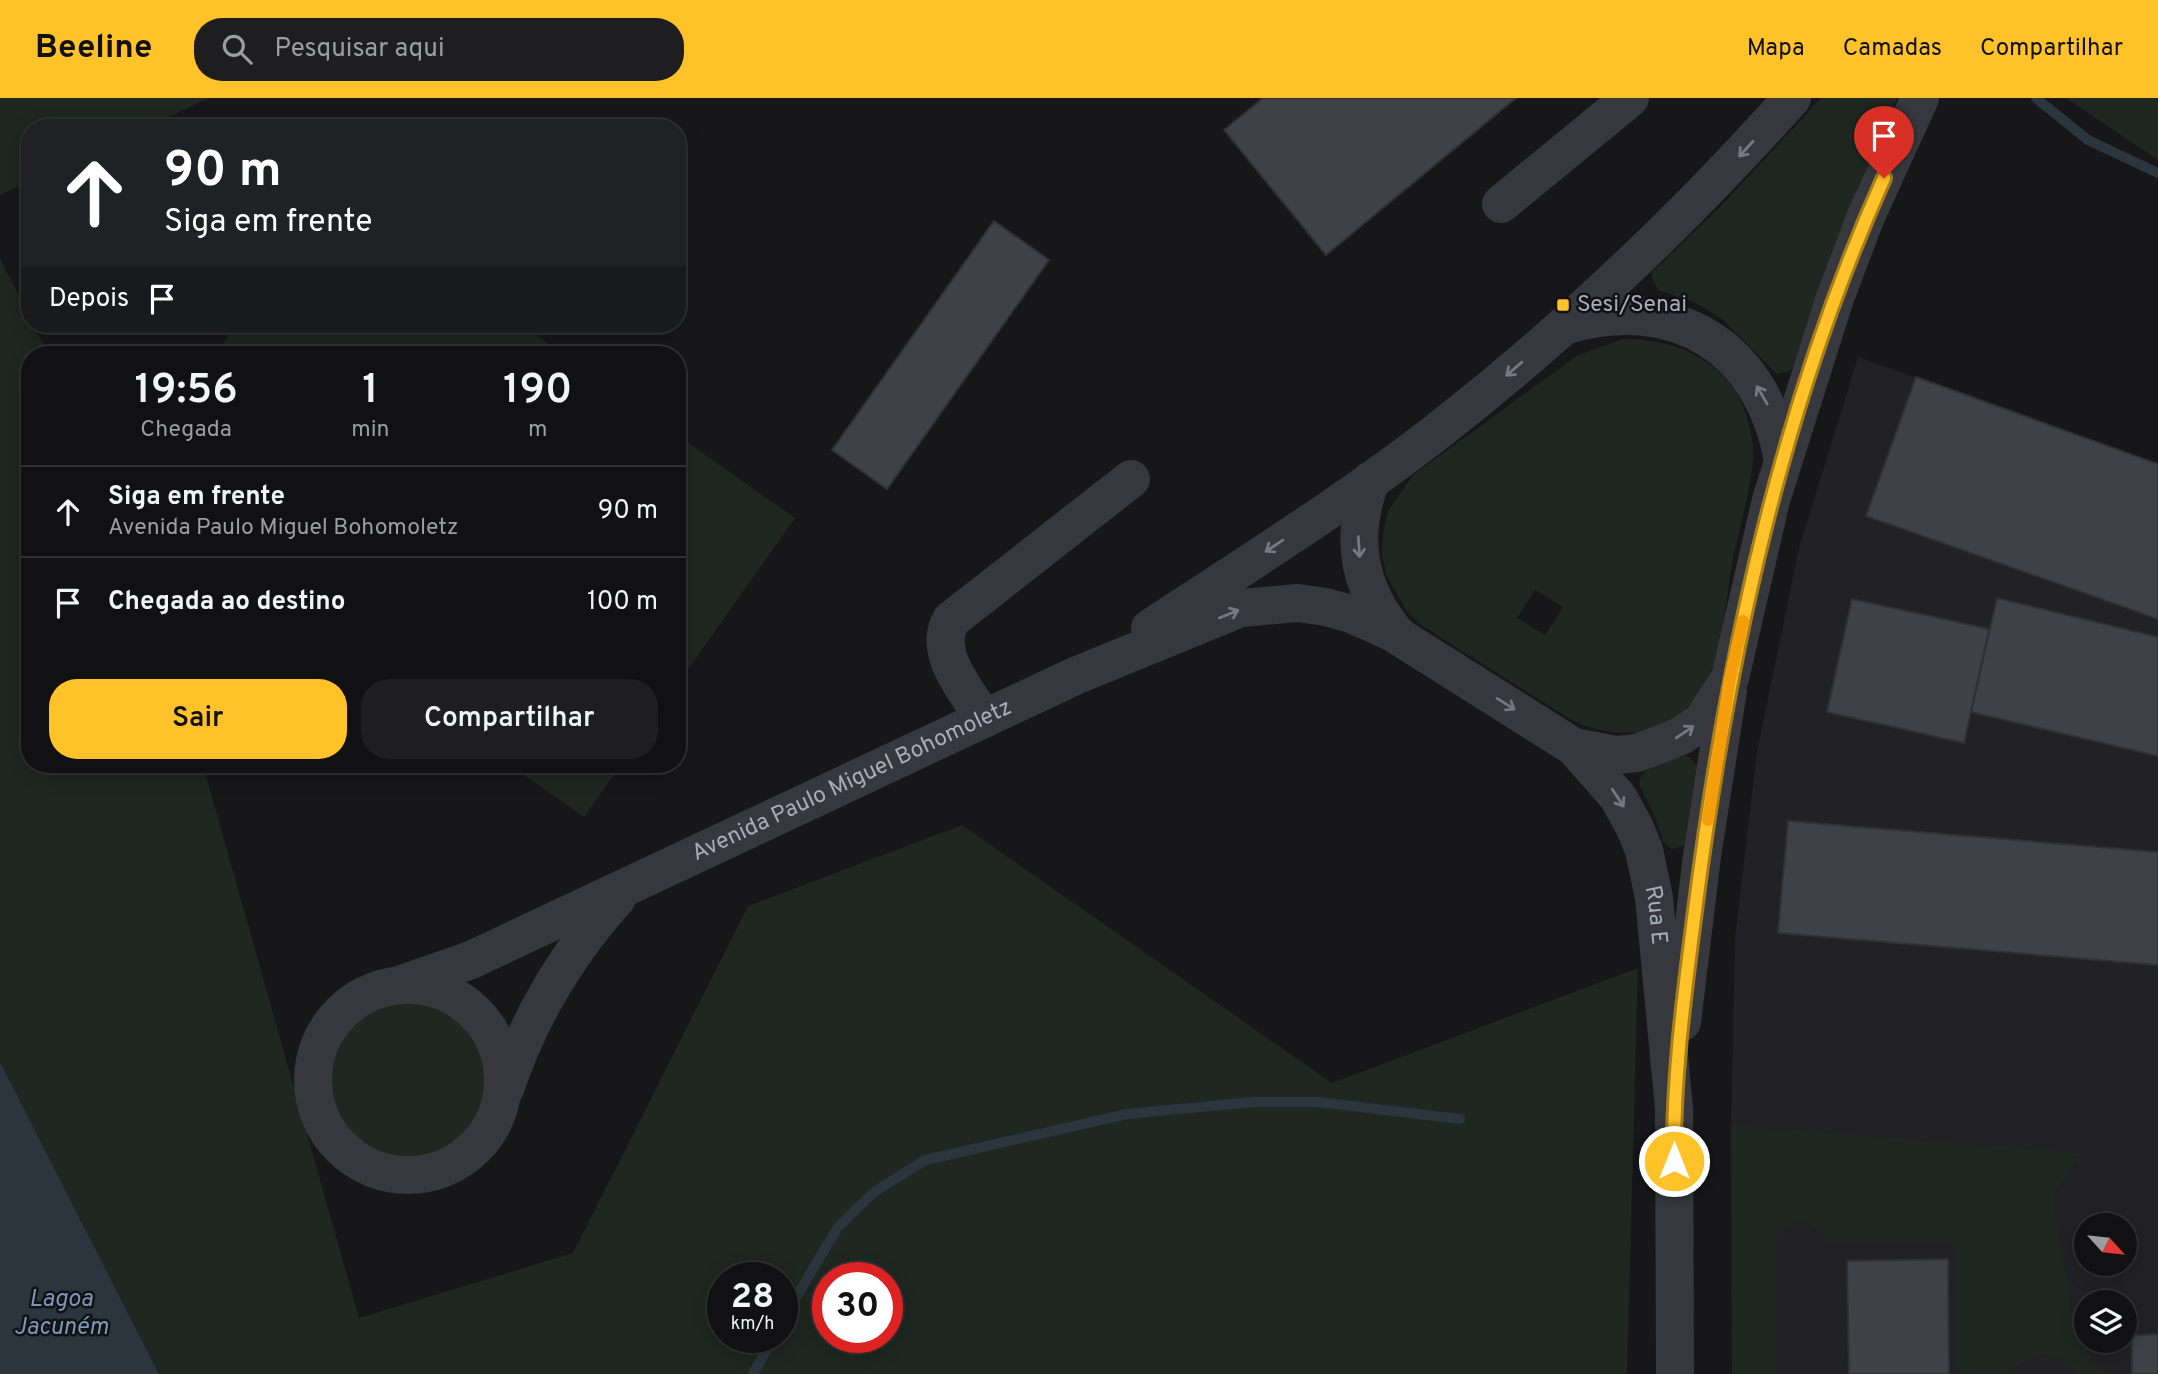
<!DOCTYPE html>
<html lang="pt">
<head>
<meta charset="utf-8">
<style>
  :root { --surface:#111013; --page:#1e1e21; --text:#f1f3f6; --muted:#9c9da0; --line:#303033; --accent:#ffc228 }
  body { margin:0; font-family:Overpass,sans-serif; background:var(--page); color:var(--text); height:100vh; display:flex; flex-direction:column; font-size:26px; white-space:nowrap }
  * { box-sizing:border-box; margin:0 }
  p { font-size:23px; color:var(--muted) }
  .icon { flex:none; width:38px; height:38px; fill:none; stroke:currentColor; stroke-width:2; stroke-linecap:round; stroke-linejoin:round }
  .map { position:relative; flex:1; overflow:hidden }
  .sheet { position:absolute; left:21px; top:248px; width:665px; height:427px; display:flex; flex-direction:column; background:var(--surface); border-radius:28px; box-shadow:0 4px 18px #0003,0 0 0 2px var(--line) }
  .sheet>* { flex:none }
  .hud { position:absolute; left:21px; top:21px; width:665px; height:214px; border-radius:28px; box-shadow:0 4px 18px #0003,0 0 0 2px var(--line); background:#202124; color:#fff; overflow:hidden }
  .needle { width:46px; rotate:117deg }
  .controls { position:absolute; left:2074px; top:1115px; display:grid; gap:14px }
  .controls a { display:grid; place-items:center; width:63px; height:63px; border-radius:50%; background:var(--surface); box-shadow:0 4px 18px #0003,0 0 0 2px var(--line); font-size:35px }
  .speed { position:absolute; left:707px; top:1164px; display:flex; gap:14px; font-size:35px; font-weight:700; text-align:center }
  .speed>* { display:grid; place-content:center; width:91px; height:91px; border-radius:50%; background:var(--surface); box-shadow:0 4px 18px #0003,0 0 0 2px var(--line); line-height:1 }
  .speed small { font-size:18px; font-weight:400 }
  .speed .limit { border:10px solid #d22; background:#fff; color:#111 }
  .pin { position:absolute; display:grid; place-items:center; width:60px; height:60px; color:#fff; margin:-72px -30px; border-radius:50% 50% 50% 0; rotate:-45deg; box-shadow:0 0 7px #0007 }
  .pin .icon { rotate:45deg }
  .me { position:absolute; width:77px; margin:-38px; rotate:0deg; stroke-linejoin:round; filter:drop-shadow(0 0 5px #0008) }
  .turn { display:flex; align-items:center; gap:24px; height:147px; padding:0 28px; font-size:32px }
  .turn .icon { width:91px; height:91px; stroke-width:2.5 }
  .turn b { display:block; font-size:49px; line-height:60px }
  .then { display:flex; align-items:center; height:66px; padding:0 28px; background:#0003; gap:14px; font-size:26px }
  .eta { display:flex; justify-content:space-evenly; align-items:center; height:119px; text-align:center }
  .eta b { font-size:42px; font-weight:600; line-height:49px }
  .cta { display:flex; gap:14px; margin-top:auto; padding:14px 28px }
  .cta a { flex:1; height:80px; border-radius:28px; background:var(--accent); color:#111; font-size:28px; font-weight:600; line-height:80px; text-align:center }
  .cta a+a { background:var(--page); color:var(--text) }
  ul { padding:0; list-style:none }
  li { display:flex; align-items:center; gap:21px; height:91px; padding:0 28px; border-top:2px solid var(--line) }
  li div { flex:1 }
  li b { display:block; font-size:26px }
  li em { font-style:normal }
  header { display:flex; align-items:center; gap:42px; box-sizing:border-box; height:98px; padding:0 35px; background:var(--accent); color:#111 }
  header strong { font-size:33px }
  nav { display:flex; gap:38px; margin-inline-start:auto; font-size:24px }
  .search { width:490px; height:63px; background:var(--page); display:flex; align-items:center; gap:18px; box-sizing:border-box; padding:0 24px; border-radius:28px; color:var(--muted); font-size:26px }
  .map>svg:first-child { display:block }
</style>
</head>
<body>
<header>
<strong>Beeline</strong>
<div class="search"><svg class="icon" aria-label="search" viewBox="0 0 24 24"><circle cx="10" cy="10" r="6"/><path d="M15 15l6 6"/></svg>Pesquisar aqui</div>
<nav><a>Mapa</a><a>Camadas</a><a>Compartilhar</a></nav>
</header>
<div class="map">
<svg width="2158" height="1276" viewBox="0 0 2158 1276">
  <rect width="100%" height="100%" fill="#171619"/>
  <path fill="#222226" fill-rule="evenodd" d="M1858,259L2158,366V1276H1732L1731,1027L1735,841L1757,654L1799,450ZM2086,1127H2124V1166H2086ZM2086,1204H2124V1242H2086Z"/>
  <g fill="#1e2720" fill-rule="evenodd">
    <polygon points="0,0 209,0 145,30 30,30 30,84 0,97"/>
    <polygon points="1821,0 1897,0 1855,97 1794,268 1790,273 1777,276 1721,220 1694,204 1658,192 1652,180 1653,173 1720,109"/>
    <polygon points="2066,0 2158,0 2158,62"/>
    <path d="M0,160L30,219V226H33L49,257H30V667H203L359,1220L573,1155L748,808L962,727L1332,985L1638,870L1627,1276H159L0,964ZM723,1180H782V1239H723ZM828,1180H887V1239H828Z"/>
    <polygon points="237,226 520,226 565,257 215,257"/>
    <path d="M1623,241C1692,240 1749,278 1753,351C1755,376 1739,433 1733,461C1727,494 1724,540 1712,571C1687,634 1626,650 1568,620L1421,527L1406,512L1386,477L1382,457L1383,435L1388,413L1413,377L1578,257ZM1535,492L1563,509L1545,537L1517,520Z"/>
    <polygon points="677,337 795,420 677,587"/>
    <path d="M1681,658H1688L1697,667L1684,748L1672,751L1663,744L1655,719L1639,686C1641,666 1665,664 1681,658Z"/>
    <polygon points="510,667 621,667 584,719"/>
    <circle cx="408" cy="982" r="84"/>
    <path d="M1731,1027L2082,1055L2053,1098L2074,1225L2086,1230V1242L2107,1243L2095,1248L2090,1261L2093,1267L2113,1276H2077C2058,1247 2030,1255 2008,1276L1956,1274V1144H1824C1817,1126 1804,1120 1786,1128L1776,1143V1276H1732Z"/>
  </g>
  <polygon fill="#2b353e" points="0,964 159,1276 0,1276"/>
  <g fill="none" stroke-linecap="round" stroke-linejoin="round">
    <g stroke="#2b353e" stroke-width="10">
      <polyline points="2036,0 2088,42 2158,75"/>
      <polyline points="782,1223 838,1129 873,1095 925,1062 1127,1016 1253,1004 1318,1004 1460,1021"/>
      <polyline points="753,1276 774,1239"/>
    </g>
  </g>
  <g fill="#404146" stroke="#303035" stroke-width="2">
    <polygon points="1263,0 1516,0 1326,157 1224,32"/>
    <polygon points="994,123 1049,162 887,391 832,352"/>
    <polygon points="1916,279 2158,366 2158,521 1866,418"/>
    <polygon points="1997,500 2158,539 2158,658 1971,614"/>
    <polygon points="1852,501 1989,531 1964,645 1827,614"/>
    <polygon points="1788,723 2158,754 2158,867 1778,835"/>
    <polygon points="1948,1161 1949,1276 1849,1276 1847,1163"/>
    <polygon points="2158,1236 2158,1276 2132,1276 2132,1237"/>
  </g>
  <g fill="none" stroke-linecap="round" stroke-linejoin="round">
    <g stroke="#37383e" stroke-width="38">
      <polyline points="1501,106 1630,0"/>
      <path d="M1567,227C1676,195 1763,250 1783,362"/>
      <path d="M1371,382C1349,440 1358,491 1398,538L1574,649L1616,657L1637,655L1681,638L1702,623L1730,580L1771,402L1835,200L1866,118L1920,0"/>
      <path d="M1150,530C1247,466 1347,404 1438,333C1566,233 1684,121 1792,0"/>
      <path d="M984,621C967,593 932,555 951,522L1131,381"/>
      <path id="s1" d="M1574,649L1618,699L1635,730L1644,752L1654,800L1674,1010L1675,1276"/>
      <path id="s2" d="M402,886L471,862L1075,578L1241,510L1298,505L1326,509L1351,516L1398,537"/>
      <circle cx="408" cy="982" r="95"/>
      <polyline points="1682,924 1702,758 1728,592"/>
      <path d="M505,991C529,919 566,857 617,800"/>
    </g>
  </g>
  <defs><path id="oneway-shaft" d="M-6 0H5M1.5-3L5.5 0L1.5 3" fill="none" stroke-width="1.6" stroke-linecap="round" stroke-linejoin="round" transform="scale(1.75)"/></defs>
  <g stroke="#757882">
    <use href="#oneway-shaft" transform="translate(1746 51) rotate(132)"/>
    <use href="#oneway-shaft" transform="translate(1514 271) rotate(139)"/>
    <use href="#oneway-shaft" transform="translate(1762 297) rotate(-120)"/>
    <use href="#oneway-shaft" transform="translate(1274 448) rotate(146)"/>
    <use href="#oneway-shaft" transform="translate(1359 449) rotate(86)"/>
    <use href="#oneway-shaft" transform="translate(1229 516) rotate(-22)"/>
    <use href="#oneway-shaft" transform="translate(1506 606) rotate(32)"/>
    <use href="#oneway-shaft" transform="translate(1685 634) rotate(-34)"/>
    <use href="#oneway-shaft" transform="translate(1618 700) rotate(57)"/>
  </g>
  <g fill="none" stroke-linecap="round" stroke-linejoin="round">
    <g stroke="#a67e1a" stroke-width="18">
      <path id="route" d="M1674,1063C1673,976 1685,891 1696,805C1728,557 1781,309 1884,80"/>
    </g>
    <use href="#route" stroke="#ffc228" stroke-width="12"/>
    <polyline stroke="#f59e0b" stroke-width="12" points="1708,722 1730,580 1743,523"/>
  </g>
  <rect fill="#ffc228" stroke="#121114" stroke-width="2.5" x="1556" y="200" width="14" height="14" rx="3.5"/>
  <g text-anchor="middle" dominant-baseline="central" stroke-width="5" stroke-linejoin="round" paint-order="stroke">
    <g font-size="23" fill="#a7acba" stroke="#121114" text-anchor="start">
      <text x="1577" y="207">Sesi/Senai</text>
    </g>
    <g font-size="23" fill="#a7acba" stroke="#121114">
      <text stroke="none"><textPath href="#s2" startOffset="494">Avenida Paulo Miguel Bohomoletz</textPath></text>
      <text stroke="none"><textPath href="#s1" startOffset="192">Rua E</textPath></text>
    </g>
    <g font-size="24" font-style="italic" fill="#7b98b8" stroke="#121114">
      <text x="61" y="1202">Lagoa<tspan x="61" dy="28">Jacuném</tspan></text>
    </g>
  </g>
</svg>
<div class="controls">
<a><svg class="needle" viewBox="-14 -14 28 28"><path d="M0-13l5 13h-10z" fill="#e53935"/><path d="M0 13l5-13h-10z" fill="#9c9da0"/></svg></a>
<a><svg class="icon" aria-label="layers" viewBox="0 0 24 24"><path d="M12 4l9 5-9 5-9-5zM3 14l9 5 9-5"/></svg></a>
</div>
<div class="speed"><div>28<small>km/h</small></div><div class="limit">30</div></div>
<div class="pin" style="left:1884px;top:80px;background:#d93025"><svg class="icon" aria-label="arrive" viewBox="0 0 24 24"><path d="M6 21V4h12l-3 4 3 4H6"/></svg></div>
<svg class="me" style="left:1674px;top:1063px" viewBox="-20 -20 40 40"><circle r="17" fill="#ffc228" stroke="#fff" stroke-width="3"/><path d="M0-11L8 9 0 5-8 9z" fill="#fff"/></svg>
<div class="hud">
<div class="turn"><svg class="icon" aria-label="ahead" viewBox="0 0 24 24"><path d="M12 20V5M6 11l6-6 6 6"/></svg><div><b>90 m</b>Siga em frente</div></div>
<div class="then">Depois<svg class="icon" aria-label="arrive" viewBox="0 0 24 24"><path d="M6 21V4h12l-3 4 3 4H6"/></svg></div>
</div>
<section class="sheet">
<div class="eta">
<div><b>19:56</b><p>Chegada</p></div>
<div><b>1</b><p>min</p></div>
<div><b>190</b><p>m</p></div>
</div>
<ul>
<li><svg class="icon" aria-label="ahead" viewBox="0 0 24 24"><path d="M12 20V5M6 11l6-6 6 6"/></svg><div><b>Siga em frente</b><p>Avenida Paulo Miguel Bohomoletz</p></div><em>90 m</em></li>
<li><svg class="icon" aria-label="arrive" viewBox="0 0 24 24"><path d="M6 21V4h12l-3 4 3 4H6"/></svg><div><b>Chegada ao destino</b></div><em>100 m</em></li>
</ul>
<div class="cta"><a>Sair</a><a>Compartilhar</a></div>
</section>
</div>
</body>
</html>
